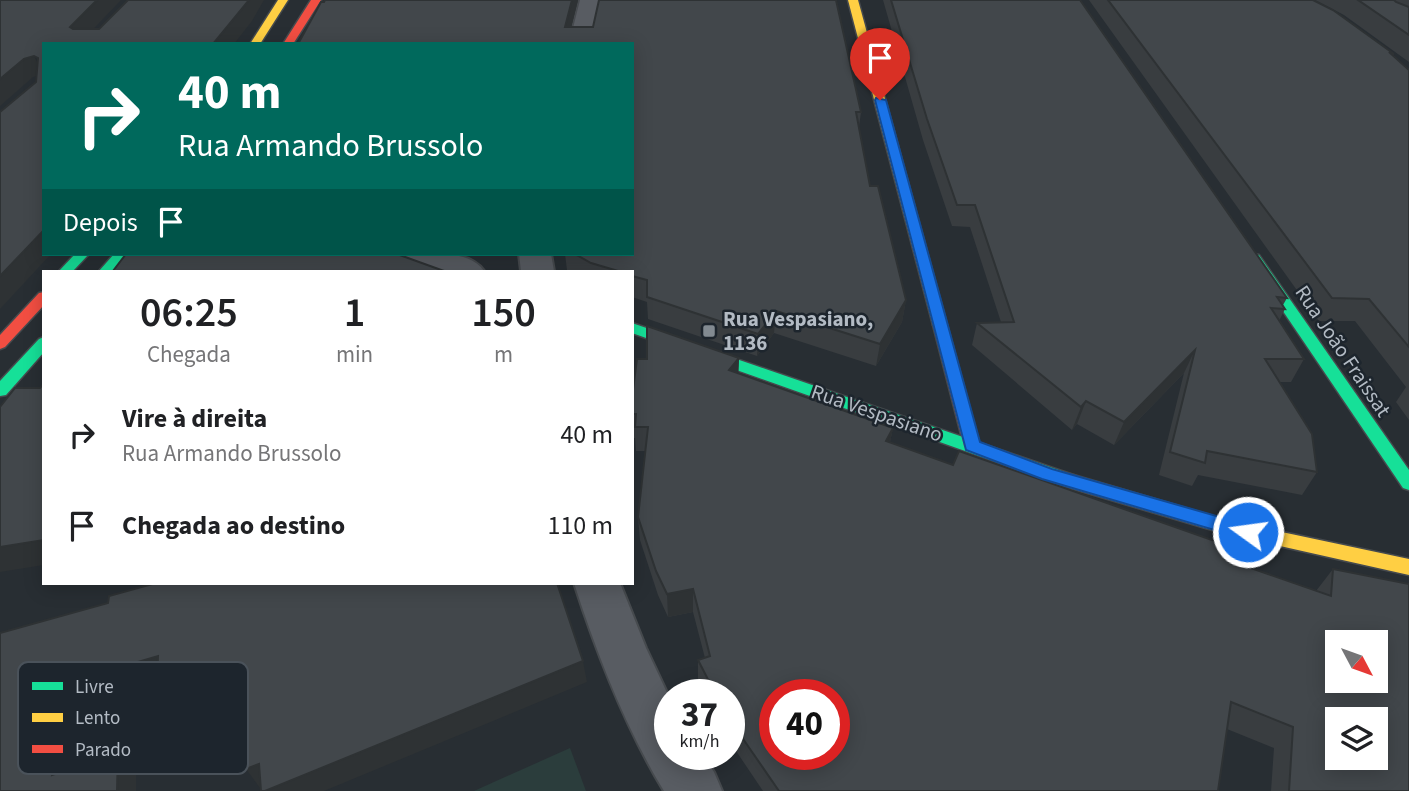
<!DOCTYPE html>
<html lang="pt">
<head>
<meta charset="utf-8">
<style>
  :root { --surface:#fff; --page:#f6f6f6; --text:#202124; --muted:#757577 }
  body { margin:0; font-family:"Source Sans 3",sans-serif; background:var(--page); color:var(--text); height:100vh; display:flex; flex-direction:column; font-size:26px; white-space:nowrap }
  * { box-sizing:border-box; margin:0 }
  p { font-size:23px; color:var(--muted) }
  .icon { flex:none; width:38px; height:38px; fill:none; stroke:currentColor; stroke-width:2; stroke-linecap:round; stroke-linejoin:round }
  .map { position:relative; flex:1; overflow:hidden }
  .details { position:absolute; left:42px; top:270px; width:592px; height:315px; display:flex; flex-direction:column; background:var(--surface); border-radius:0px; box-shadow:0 4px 18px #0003 }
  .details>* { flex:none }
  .guide { position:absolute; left:42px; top:42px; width:592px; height:214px; border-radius:0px; box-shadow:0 4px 18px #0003; background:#00695c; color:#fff; overflow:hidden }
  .needle { width:46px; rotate:131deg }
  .tools { position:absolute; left:1325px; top:630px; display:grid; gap:14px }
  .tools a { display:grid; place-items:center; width:63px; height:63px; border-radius:0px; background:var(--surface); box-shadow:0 4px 18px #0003; font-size:35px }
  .speed { position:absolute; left:654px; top:679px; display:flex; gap:14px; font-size:35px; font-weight:700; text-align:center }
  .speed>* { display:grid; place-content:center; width:91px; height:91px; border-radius:50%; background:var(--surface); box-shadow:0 4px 18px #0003; line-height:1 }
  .speed small { font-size:18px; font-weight:400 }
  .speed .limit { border:10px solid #d22; background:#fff; color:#111 }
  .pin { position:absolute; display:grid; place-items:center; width:60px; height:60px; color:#fff; margin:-72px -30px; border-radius:50% 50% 50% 0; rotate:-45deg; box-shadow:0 0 7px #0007 }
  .pin .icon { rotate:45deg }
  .me { position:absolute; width:77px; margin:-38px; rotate:284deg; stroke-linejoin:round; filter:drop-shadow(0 0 5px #0008) }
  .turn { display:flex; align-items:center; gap:24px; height:147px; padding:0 21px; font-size:32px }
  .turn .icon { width:91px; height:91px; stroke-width:2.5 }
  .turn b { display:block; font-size:49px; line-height:60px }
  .then { display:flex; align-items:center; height:66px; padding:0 21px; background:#0003; gap:14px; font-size:26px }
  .eta { display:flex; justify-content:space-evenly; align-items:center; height:119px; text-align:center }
  .eta b { font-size:42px; font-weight:600; line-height:49px }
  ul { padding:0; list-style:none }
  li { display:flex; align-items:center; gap:21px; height:91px; padding:0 21px }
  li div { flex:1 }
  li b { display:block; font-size:26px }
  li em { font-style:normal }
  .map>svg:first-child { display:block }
</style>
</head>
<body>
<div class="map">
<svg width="1409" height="791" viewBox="0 0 1409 791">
  <rect width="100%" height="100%" fill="#282e33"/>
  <polygon fill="#2b3d3c" points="570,748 586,791 474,791"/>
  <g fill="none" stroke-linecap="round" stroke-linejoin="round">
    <g stroke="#464a4e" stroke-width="4">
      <g id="street">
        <polygon points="580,0 602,0 593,44 569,44"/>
        <path d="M400,254C425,254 468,248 484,271C461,272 413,275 400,254Z"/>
        <polygon points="519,254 551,254 554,271 521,271"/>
        <path d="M574,583H620L646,648L670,699V754H702L714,772L722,791H664C625,727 597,654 574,583Z"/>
      </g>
    </g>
    <g stroke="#464a4e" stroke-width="3">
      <g id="fast">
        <polygon points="75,254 89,254 73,271 59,271"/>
        <polygon points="114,254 128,254 113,271 99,271"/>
        <polygon points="1254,254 1259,255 1409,470 1409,490 1403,488 1247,258"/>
        <polygon points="632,323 1076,476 1079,481 1076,486 1064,486 632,333"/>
        <polygon points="44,337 44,352 6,395 0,396 0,381 39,339"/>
      </g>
    </g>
    <g stroke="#464a4e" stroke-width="3">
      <g id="slow">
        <polygon points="278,0 288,0 260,44 250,44"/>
        <polygon points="848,0 858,0 947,325 945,328 935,328 933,325"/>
        <polygon points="1070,474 1226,520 1409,559 1409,575 1226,534 1064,486 1061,481 1064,476"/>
      </g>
    </g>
    <g stroke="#464a4e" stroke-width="3">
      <g id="jam">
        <polygon points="311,0 321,0 293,44 283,44"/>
        <polygon points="44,292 44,305 5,347 0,349 0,335 39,293"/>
        <polygon points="940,320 947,325 980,446 978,450 966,450 964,446 933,325"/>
      </g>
    </g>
    <use href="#street" fill="#585c62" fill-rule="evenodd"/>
    <use href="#fast" fill="#16e098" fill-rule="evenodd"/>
    <use href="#slow" fill="#ffcf43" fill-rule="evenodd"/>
    <use href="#jam" fill="#f24e42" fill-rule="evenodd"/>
  </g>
  <g fill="#393d40">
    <polygon points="325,0 578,0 571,27 593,27 599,0 836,0 861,112 859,127 870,186 878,186 906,300 902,322 876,366 774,333 757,356 648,319 647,302 632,297 632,271 569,271 567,270 565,254 632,254 632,44 298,44 321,2 324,2"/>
    <polygon points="883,0 1080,0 1287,298 1283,305 1285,309 1279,321 1304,359 1291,382 1279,382 1317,472 1302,495 1198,475 1192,486 1159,475 1184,373 1114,445 1077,424 1072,430 972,345 977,323 1001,322 970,227 952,226 923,140"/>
    <polygon points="1089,0 1313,0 1394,54 1393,56 1409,70 1409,420 1396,402 1406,387 1355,321 1319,321"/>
    <polygon points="1315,0 1409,0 1409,62 1344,15"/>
    <polygon points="739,358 738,374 893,428 890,442 953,465 1316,591 1333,569 1409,791 1271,791 1274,748 1227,729 1218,791 763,791 730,742 730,695 704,695 698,682 698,660 705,658 693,612 668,617 658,595 640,540 638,517 645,451 636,451 635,438 632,438 632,397"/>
  </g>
  <g fill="#2e3234">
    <polygon points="97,0 121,0 79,44 70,27"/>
    <polygon points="249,0 264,0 252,21 234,44 213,44"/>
    <polygon points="572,0 578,0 567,44 565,27"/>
    <polygon points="34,56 43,74 33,77 0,106 0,79 24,59"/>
    <polygon points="44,230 44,254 51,254 0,309 0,276"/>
    <polygon points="906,300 902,322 876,366 880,344"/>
    <polygon points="776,311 774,333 757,356 758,334"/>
    <polygon points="1195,350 1184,373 1114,445 1124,422"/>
    <polygon points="739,358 738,382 729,370"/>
    <polygon points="1086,401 1077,424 1072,430 1081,407"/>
    <polygon points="893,428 888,452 886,441"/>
    <polygon points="44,540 44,565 0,572 0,547"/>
    <polygon points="693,589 693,612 668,617 667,594"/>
    <polygon points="158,656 174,677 78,706 72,791 52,775 59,685"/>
    <polygon points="583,661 587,682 324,791 265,791"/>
    <polygon points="196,719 211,739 171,752 155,732"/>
    <polygon points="236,740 245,743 247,761 212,773 196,753"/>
    <polygon points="118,752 136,772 136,791 117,791"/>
    <polygon points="259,764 273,784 260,788 246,769"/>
  </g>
  <g fill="#42474b" stroke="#2e3234" stroke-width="2" fill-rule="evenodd">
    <polygon points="0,0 97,0 70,27 73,29 99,29 128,0 249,0 213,44 44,44 44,230 0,276 0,112 36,82 38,58 34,56 24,59 0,79"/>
    <polygon points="325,0 572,0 565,27 593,27 599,0 836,0 861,112 856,112 870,186 878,186 906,300 880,344 776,311 758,334 647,297 647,280 632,276 632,271 618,271 591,263 575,254 632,254 632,44 298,44 321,2 324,2"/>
    <polygon points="891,0 1080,0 1287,298 1277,297 1285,309 1271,308 1304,359 1265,359 1312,434 1317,472 1207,451 1205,463 1170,452 1195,350 1124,422 1086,401 1081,407 977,323 1014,322 975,205 957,205 927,119"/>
    <polygon points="1108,0 1313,0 1333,10 1394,54 1389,52 1409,70 1409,347 1369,299 1332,298"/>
    <polygon points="1358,0 1394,0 1396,2 1409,7 1409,35"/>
    <polygon points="126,254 397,254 444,271 113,271"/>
    <path d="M647,326L739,358L729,370L893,428L886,441L953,465L959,451L1212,540L1250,550L1248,567L1331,596L1333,569L1409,584V791H1289L1293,727L1231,702L1218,791H779L730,720V695H716L698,660L710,656L693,589L667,594L656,571L638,517L648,427H635L636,414H632V397L637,359H647ZM1337,642H1376V681H1337ZM775,695H835V754H775ZM1337,719H1376V758H1337Z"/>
    <polygon points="44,383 44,540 0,547 0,407 15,388 40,388"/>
    <polygon points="156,583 557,583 583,661 265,791 261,791 259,764 246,769 245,743 236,745 236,740 196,753 196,719 155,732 158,656 59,685 52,775 118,752 117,791 0,791 0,633 108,603 109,596"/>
  </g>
  <polygon fill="#1a73e8" stroke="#114b97" stroke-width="2" points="876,98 886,100 980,442 1052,469 1255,527 1258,532 1255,537 1248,540 1042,479 966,450 875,100"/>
  <rect fill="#828a91" stroke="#1d252d" stroke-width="2.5" x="702" y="324" width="14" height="14" rx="3.5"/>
  <g text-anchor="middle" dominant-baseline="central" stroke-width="5" stroke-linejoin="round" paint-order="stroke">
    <g font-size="21" font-weight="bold" fill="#b3bbc4" stroke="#1d252d" text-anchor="start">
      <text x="723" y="319">Rua Vespasiano,<tspan x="723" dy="24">1136</tspan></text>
    </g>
    <g font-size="21" fill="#b3bbc4" stroke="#1d252d">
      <text transform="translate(1343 351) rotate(56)">Rua João Fraissat</text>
      <text transform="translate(877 413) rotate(19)">Rua Vespasiano</text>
    </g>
  </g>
  <rect x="18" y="662" width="230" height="112" rx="10" fill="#1d252d" stroke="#4a525a" stroke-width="2"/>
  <rect x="32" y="682" width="31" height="8" fill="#16e098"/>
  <rect x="32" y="713" width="31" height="9" fill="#ffcf43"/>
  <rect x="32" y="745" width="31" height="8" fill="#f24e42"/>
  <g font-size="19" fill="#b3bbc4">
    <text x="75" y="693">Livre</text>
    <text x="75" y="724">Lento</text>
    <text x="75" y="756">Parado</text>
  </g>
</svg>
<div class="tools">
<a><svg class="needle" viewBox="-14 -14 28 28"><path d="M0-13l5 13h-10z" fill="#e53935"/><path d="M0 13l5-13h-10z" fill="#757577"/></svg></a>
<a><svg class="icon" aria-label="layers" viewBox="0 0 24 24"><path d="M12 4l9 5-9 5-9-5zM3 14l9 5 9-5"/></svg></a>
</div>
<div class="speed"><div>37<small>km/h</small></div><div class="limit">40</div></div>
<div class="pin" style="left:880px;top:100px;background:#d93025"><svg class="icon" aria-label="arrive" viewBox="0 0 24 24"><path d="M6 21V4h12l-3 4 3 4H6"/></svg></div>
<svg class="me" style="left:1248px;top:532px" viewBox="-20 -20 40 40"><circle r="17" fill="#1a73e8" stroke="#fff" stroke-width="3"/><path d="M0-11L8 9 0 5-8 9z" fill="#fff"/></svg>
<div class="guide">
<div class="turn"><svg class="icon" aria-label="right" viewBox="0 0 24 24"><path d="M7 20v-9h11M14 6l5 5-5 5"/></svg><div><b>40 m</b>Rua Armando Brussolo</div></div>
<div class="then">Depois<svg class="icon" aria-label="arrive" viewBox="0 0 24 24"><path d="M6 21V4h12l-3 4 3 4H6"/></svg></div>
</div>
<section class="details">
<div class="eta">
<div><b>06:25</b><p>Chegada</p></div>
<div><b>1</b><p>min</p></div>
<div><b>150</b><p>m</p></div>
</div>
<ul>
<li><svg class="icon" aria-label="right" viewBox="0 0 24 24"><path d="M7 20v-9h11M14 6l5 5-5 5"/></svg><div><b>Vire à direita</b><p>Rua Armando Brussolo</p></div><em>40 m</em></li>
<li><svg class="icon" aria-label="arrive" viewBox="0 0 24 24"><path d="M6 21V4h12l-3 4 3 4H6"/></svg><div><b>Chegada ao destino</b></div><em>110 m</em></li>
</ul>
</section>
</div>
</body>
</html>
